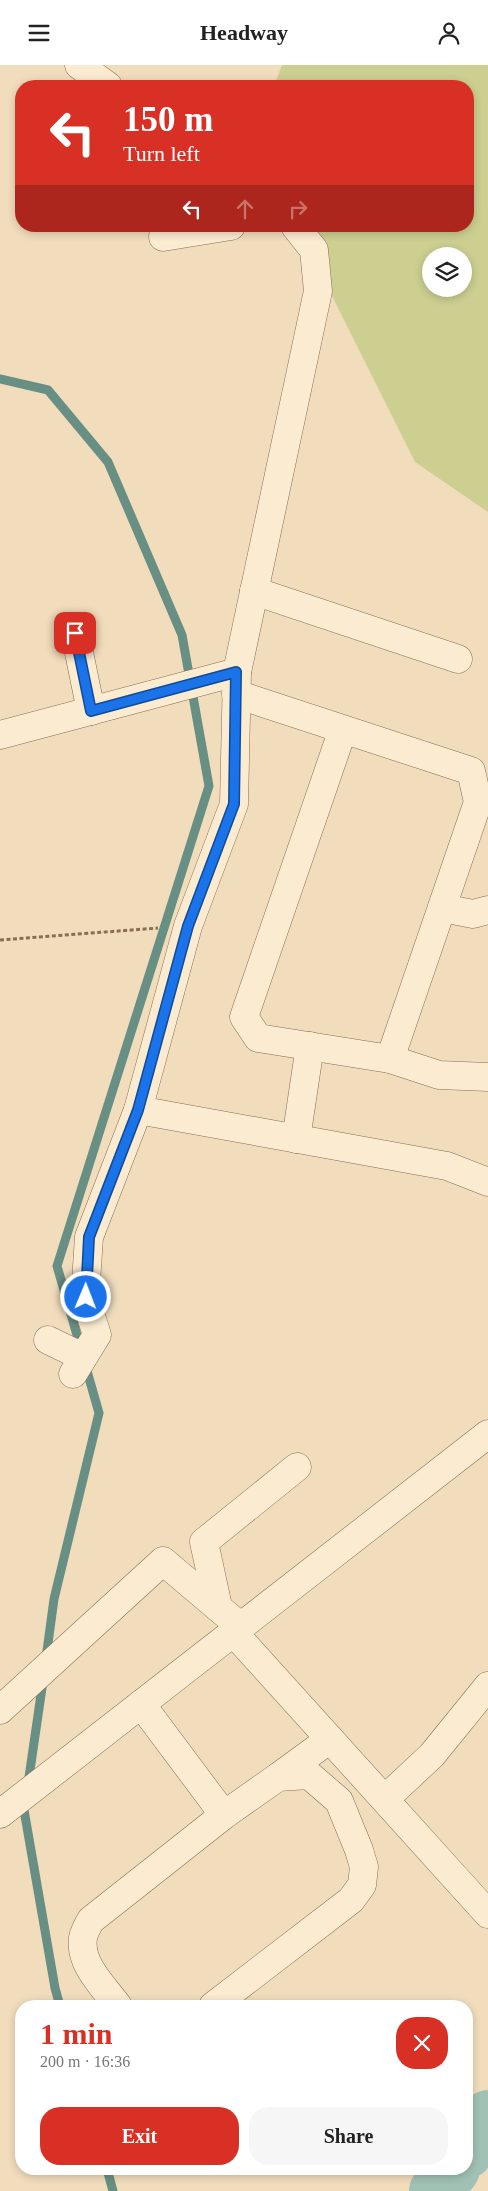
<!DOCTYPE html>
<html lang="en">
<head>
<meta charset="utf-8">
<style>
  :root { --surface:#fff; --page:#f6f6f6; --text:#222; --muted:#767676; --accent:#d93025 }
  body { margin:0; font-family:"Times New Roman",serif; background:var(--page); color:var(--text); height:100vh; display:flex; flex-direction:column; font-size:19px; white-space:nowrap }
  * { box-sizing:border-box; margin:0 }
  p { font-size:16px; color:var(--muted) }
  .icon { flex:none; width:28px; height:28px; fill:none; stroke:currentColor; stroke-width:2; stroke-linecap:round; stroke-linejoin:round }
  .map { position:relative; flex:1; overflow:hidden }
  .details { position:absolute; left:15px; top:1935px; width:458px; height:175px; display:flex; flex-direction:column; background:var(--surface); border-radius:20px; box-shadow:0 2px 8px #0003 }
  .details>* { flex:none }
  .hud { position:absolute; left:15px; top:15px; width:459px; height:152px; border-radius:20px; box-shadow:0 2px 8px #0003; background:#d93025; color:#fff; overflow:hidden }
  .fabs { position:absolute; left:422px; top:182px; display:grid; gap:10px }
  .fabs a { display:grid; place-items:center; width:50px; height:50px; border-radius:50%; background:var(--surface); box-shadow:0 2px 8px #0003; font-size:25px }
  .pin { position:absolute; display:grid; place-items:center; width:42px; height:42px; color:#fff; margin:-21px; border-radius:10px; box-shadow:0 2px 8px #0006 }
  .me { position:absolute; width:55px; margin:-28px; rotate:1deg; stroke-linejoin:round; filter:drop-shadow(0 0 4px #0008) }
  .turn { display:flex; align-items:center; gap:18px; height:105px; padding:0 25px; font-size:22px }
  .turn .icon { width:65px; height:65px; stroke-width:2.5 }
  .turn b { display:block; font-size:35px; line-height:42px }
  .lanes { display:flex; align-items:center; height:48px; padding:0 25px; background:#0003; justify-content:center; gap:25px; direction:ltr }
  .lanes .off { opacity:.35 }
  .round { display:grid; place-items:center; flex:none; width:52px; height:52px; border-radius:20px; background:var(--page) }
  .headline { display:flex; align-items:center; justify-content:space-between; height:85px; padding:0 25px }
  h1 { font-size:30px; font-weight:800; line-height:38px; color:var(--accent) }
  .button { display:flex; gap:10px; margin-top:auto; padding:10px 25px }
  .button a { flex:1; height:58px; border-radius:20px; background:var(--accent); color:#fff; font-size:20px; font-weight:800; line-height:58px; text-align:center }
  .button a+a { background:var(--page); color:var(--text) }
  header { display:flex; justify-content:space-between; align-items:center; height:65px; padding:0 25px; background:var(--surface); font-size:22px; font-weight:800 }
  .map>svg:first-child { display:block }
</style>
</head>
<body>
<header><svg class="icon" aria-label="menu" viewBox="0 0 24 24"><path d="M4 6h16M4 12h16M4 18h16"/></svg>Headway<svg class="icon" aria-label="person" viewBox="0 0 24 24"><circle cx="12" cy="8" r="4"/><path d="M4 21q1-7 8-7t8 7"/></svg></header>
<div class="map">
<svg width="488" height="2126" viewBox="0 0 488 2126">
  <rect width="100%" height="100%" fill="#f1ddbc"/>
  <path fill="#cccf90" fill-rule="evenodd" d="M282,0H488V447L415,397L297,161H468V21H274ZM431,191H464V224H431Z"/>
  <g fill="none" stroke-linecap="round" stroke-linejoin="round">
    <g stroke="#688f83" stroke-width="9">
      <polyline points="0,314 48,325 108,397 182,570 209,721 57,1201 81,1284"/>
      <polyline points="46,1593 54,1534 99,1348 85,1299"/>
      <polyline points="28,1719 43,1616"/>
      <polyline points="25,1737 24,1745 55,1923 60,1941"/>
      <polyline points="107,2104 113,2126"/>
    </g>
    <g stroke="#a1c1b5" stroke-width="54">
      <polyline points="466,2087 488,2052"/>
      <polyline points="436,2126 453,2104"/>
    </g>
    <g stroke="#896d55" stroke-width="29">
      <g id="minor">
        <polyline points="79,0 108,21"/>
        <polyline points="295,161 314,185 318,226 237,607 234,739 188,861 138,1045 447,1101 488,1117"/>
        <polyline points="163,172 231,161"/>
        <polyline points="254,526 458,594"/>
        <polyline points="75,568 91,646"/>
        <polyline points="236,629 471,706 478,737 390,994 258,973 244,952 343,664"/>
        <polyline points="0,670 237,607"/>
        <polyline points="442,843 473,849 488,845"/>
        <polyline points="390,994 439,1010 488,1012"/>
        <polyline points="296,1074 310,981"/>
        <polyline points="48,1275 83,1292"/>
        <polyline points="73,1309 97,1270 85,1232 89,1172 138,1045"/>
        <polyline points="218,1542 204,1477 297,1402"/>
        <polyline points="234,1568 488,1849"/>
        <polyline points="141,1639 224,1750"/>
        <polyline points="0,1645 163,1496 241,1562"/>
        <polyline points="278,1712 330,1674"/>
        <polyline points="385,1734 432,1690 488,1621"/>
        <polyline points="0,1749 488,1369"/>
        <path d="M118,1941C104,1922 79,1899 83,1873C84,1867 88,1860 91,1855L224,1750L278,1712L309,1710L339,1736L359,1785L364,1802L362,1820L351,1835L213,1941"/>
      </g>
    </g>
    <polyline stroke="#896d55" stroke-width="3" stroke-dasharray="4 2.5" stroke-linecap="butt" points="0,875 158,863"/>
    <use href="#minor" stroke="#fbebd0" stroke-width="28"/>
  </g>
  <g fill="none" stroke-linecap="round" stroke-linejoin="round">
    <g stroke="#114b97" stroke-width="12">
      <polyline id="route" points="75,568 91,646 236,607 234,739 188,861 138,1045 89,1172 86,1232"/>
    </g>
    <use href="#route" stroke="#1a73e8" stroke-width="9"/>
  </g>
</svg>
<div class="fabs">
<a><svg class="icon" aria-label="layers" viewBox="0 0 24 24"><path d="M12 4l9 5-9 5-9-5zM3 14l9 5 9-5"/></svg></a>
</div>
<div class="pin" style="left:75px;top:568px;background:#d93025"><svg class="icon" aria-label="arrive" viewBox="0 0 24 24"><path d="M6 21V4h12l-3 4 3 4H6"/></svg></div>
<svg class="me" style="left:86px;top:1232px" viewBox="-20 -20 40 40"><circle r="17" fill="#1a73e8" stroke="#fff" stroke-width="3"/><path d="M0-11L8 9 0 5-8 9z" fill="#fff"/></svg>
<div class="hud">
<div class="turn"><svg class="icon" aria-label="left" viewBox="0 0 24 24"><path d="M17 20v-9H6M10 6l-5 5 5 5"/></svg><div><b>150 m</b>Turn left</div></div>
<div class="lanes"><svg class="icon" aria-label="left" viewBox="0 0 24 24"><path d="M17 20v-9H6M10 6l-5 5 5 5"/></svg><svg class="icon off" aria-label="ahead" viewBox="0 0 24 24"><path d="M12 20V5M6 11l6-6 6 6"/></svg><svg class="icon off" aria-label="right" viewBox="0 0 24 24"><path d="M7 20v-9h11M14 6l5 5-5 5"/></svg></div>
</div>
<section class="details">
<div class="headline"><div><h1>1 min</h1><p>200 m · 16:36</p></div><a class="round" style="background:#d93025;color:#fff"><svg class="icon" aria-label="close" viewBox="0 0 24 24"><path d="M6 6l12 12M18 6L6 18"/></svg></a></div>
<div class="button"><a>Exit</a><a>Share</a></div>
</section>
</div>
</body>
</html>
